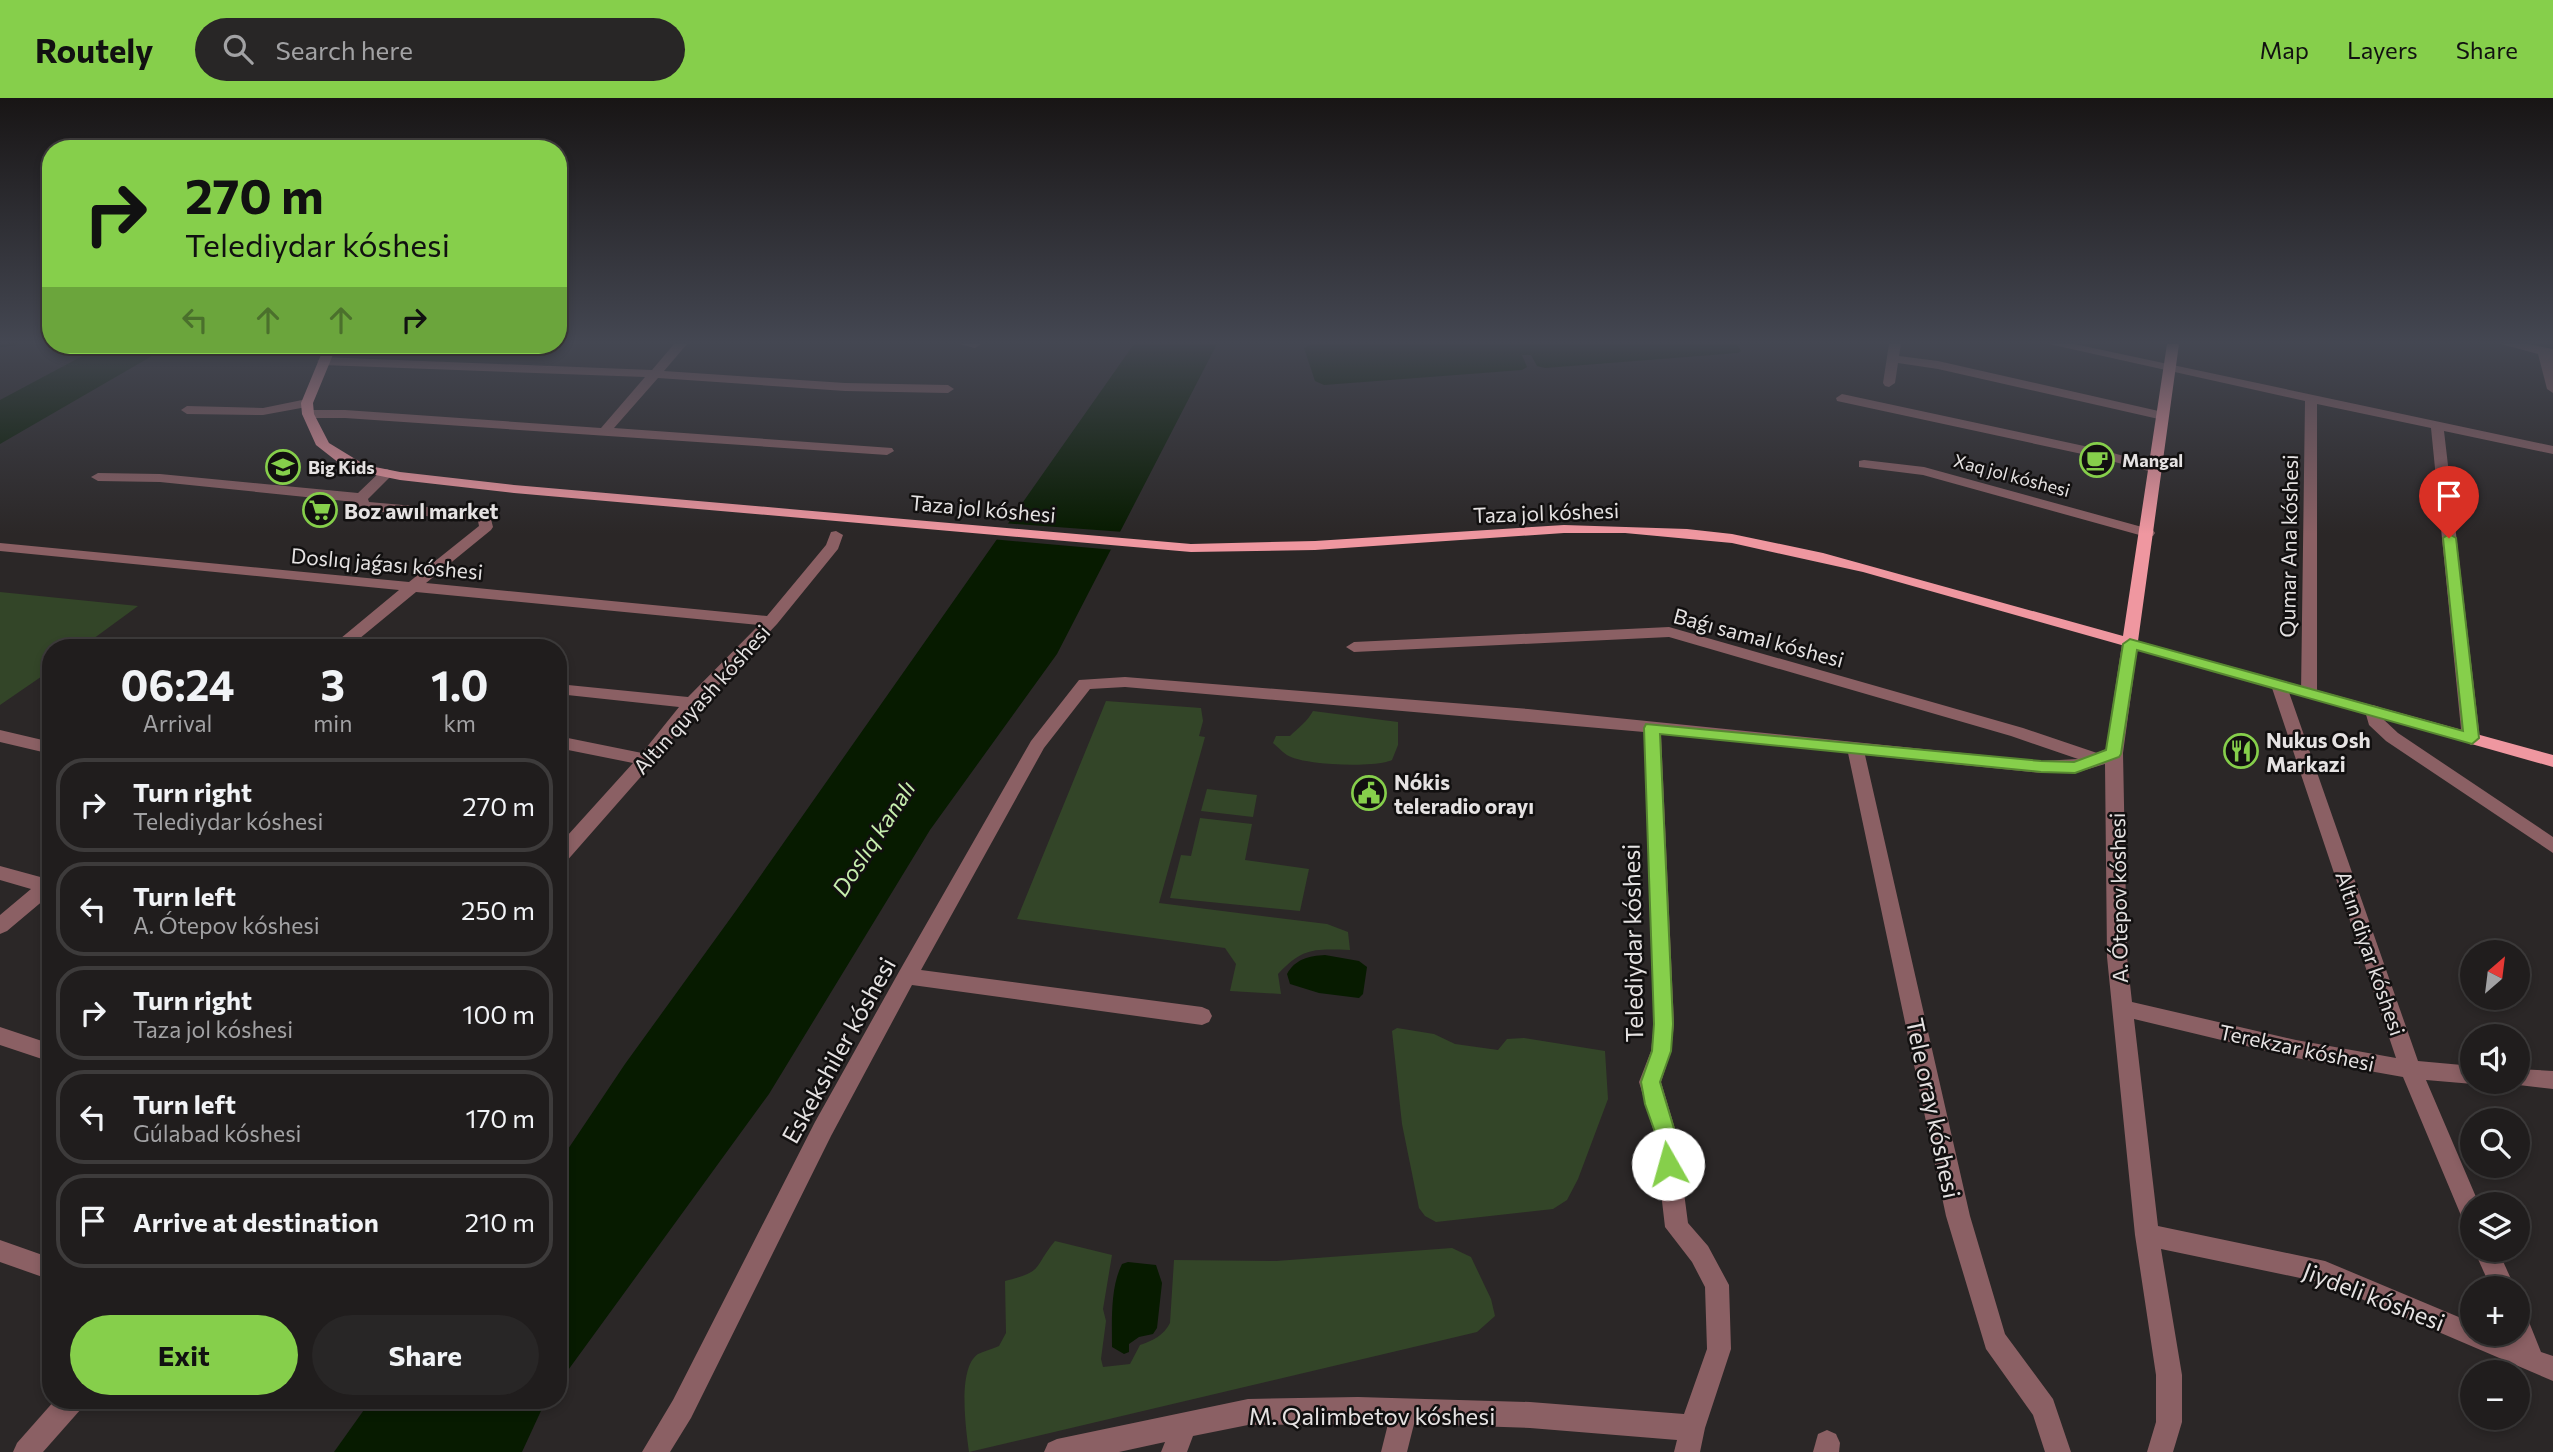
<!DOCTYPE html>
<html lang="en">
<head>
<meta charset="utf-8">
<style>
  :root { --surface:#201d1d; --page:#282626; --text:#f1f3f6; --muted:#a2a2a4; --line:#3d3b3b; --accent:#86cf4b }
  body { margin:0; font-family:Commissioner,sans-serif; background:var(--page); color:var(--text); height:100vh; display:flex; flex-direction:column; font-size:26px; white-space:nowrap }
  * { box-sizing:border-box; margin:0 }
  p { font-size:23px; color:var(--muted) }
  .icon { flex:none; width:38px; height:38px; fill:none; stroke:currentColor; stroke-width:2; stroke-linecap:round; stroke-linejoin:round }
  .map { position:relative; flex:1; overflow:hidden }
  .details { position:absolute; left:42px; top:541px; width:525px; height:770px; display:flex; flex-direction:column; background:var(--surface); border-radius:28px; box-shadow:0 4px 10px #0003,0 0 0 2px var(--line) }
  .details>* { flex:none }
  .banner { position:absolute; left:42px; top:42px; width:525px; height:214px; border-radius:28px; box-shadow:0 4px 10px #0003,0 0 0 2px var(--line); background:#86cf4b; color:#111; overflow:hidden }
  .needle { width:46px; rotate:28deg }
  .controls { position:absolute; left:2460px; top:842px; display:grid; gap:14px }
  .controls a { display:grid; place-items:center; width:70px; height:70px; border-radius:50%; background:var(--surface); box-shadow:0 4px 10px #0003,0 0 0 2px var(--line); font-size:35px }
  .pin { position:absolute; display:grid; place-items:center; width:60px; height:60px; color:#fff; margin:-72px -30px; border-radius:50% 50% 50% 0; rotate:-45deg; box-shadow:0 0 7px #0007 }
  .pin .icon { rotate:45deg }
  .me { position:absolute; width:77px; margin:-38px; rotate:353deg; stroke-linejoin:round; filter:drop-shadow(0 0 5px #0008) }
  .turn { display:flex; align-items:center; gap:24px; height:147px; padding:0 28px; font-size:32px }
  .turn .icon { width:91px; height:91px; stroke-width:2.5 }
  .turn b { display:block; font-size:49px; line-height:60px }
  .lanes { display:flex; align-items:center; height:66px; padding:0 28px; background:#0003; justify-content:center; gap:35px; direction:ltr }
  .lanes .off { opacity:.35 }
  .eta { display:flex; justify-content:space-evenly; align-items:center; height:119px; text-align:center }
  .eta b { font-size:42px; font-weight:700; line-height:49px }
  .button { display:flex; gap:14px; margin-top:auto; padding:14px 28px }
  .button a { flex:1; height:80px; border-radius:42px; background:var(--accent); color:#111; font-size:28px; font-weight:700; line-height:80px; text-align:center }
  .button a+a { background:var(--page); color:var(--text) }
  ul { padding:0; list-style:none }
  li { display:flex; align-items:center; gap:21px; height:94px; margin:0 14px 10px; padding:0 14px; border:4px solid var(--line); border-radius:28px }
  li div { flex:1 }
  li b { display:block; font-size:26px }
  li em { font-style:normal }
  header { display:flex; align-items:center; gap:42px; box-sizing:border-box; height:98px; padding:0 35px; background:var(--accent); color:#111 }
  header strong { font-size:33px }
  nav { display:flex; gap:38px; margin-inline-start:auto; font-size:24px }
  .search { width:490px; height:63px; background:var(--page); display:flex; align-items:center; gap:18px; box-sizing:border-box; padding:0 24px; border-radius:38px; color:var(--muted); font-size:26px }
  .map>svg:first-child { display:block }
</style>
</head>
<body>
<header>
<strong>Routely</strong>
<div class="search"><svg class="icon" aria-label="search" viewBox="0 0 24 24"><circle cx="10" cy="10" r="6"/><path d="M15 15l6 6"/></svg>Search here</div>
<nav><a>Map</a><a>Layers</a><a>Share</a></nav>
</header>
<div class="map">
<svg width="2553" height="1354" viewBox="0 0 2553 1354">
  <rect width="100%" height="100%" fill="#2b2727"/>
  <g fill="#334528">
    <polygon points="0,494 138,508 82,549 51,550 51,572 0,607"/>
    <path d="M1106,603L1201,610L1203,623L1199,638L1205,639L1159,805L1327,826L1348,834L1350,852C1315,851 1303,849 1278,876L1281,896L1230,893L1236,866L1225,850L1017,821Z"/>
    <path d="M1313,613L1398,624V647L1392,662C1375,670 1309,667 1291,659C1285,657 1279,650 1273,645L1276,638H1290C1298,630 1308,623 1313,613Z"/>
    <polygon points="1207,691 1257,697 1253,719 1201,713"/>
    <polygon points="1200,720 1252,726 1245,762 1309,771 1300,813 1170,800 1181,757 1191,758"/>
    <polygon points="1397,930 1434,936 1455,946 1498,952 1507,941 1524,940 1605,953 1608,1001 1578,1081 1567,1102 1553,1111 1436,1124 1425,1118 1419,1110 1402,1026 1392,933"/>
    <path d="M1055,1143L1112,1157L1103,1211L1106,1223L1101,1261L1103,1269L1130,1266L1140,1247C1154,1242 1163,1238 1170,1225L1174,1162L1276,1163L1452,1150L1471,1159L1491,1201L1495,1218L1477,1234L969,1354C966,1332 957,1270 978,1256C984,1253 993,1251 999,1248L1006,1235L1005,1183C1045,1173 1032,1171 1055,1143Z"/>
  </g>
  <g fill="#071b00">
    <polygon points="1134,246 1217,246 1057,556 930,732 769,996 558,1286 558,1066 625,966 735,814"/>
    <polygon points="1312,246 1737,246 1741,253 1738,255 1545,270 1537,268 1531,257 1522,257 1527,269 1522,272 1324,287 1315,283 1304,250"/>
    <polygon points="103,247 171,247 0,346 0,302"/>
    <path d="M1325,857L1359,863L1367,869L1363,896L1359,900L1319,895L1290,886L1287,876C1295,861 1309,858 1325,857Z"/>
    <path d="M1128,1164L1156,1167L1162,1185L1157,1230L1153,1236L1139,1239L1129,1246V1254L1124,1256L1112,1249C1112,1223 1110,1190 1122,1166Z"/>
    <polygon points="371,1302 546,1302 522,1354 334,1354"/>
  </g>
  <polygon fill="#2b2727" points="1002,425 1124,434 1115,452 991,441"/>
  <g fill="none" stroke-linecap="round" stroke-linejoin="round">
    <polyline stroke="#071b00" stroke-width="2.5" points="0,248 16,246"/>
    <g fill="#8b6064" fill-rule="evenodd">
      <polygon points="674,246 687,246 664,273 845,285 948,287 954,291 948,295 845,293 658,280 614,330 892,350 894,353 887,357 345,320 308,320 302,316 308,312 345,312 601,330 645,279 323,267 317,263 323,259 652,272"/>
      <polygon points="959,246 981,246 975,250"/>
      <polygon points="1889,246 1901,246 1899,258 1938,263 2163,314 2169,318 2163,322 1938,271 1898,265 1895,285 1889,289 1885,288 1883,285"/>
      <polygon points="2049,246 2074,246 2553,348 2553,356 2444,333 2480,641 2477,645 2471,647 2462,641 2431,330 2317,306 2317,595 2309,600 2301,595 2305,303"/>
      <polygon points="2501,246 2528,246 2553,251 2553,295 2547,291 2538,256"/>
      <polygon points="1842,296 2098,351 2161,368 2163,371 2156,375 2096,359 1837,303 1836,300"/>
      <polygon points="307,301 312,302 312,308 263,317 187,316 181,312 187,308 263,310"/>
      <polygon points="1864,362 1924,369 2153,432 2155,435 2153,438 2143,438 1923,377 1859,369 1859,363"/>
      <polygon points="387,371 394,375 368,401 369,404 471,413 490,417 493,429 491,432 426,485 767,518 826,447 831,434 836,433 843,437 838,451 777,526 698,609 652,666 565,765 558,767 558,748 633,665 558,650 558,638 642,655 679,609 558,596 558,586 688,599 759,527 416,494 348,550 329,550 399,492 0,453 0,445 409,484 479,428 478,423 363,412 358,411 355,404 160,384 98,383 91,379 98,375 160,376 358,395 382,372"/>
      <polygon points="1669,529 2023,630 2097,655 2106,651 2122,546 2130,541 2136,542 2138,546 2123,655 2127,859 2132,904 2296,942 2396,960 2271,587 2273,583 2285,583 2418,963 2473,968 2473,984 2480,984 2473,986 2426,982 2479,1106 2473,1106 2473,1130 2465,1127 2403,979 2296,960 2134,921 2158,1128 2325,1163 2473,1225 2473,1236 2499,1236 2511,1241 2509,1236 2518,1236 2518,1216 2527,1219 2541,1254 2553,1258 2553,1283 2324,1185 2161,1151 2182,1277 2182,1324 2173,1354 2147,1354 2156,1324 2156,1277 2135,1137 2107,859 2105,666 2075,675 2041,675 1865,657 1970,1118 2005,1236 2053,1301 2071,1354 2045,1354 2033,1317 1986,1251 1946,1118 1848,655 1661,636 1674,926 1671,953 1661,984 1676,1034 1688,1125 1708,1148 1729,1187 1731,1251 1705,1330 1700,1354 1674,1354 1677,1342 1530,1330 1414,1326 1407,1354 1381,1354 1388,1326 1248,1327 1193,1338 1187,1354 1161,1354 1165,1344 1119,1354 1044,1354 1048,1345 1057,1341 1248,1301 1358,1299 1530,1304 1684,1316 1707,1251 1705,1189 1692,1164 1665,1129 1654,1034 1639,984 1651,953 1654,926 1644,634 1125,589 1090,591 1044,650 921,872 1202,909 1209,912 1212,918 1209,924 1202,927 912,887 831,1038 691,1320 670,1354 642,1354 673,1302 815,1024 900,872 1031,643 1079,582 1125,579 1528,611 2041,663 2078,661 2011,638 1669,539 1354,554 1346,549 1354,544"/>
      <polygon points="103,541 141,545 149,550 97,550 95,546 97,542"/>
      <polygon points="2373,607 2379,609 2383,621 2398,635 2553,739 2553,755 2386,643 2369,627 2365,613"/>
      <polygon points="0,632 51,644 51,656 0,644"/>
      <polygon points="0,768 44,780 51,778 51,796 7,833 0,836 0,817 31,791 0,782"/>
      <polygon points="0,929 51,946 51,964 0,947"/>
      <polygon points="2518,971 2553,973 2553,991 2510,986 2509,984 2518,984"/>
      <polygon points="0,1142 51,1160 51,1182 0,1164"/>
      <polygon points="2474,1152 2498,1152 2515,1190 2491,1190"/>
      <polygon points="55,1302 85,1302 81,1311 43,1354 13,1354 17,1345"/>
      <polygon points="1827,1332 1836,1336 1840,1345 1839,1354 1813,1354 1818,1336"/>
    </g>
    <polygon fill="#ef97a0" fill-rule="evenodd" points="2167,246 2179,246 2138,543 2553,657 2553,669 1863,474 1732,445 1625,435 1564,435 1315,452 1191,454 514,395 400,382 356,373 339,365 316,347 302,316 301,305 325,247 337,247 313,305 314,316 329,345 365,367 400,374 514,387 1191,446 1315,443 1564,427 1687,431 1732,436 1823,455 2123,538"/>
  </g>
  <linearGradient id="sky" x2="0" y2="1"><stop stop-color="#181515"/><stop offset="0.56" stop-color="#444752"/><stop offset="1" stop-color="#444752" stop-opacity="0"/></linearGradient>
  <rect width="2553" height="436" fill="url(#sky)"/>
  <polygon fill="#86cf4b" stroke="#578731" stroke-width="2" points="2449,436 2456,440 2479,640 2472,646 2137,552 2121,656 2119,659 2075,675 2041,674 1660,636 1673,926 1671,953 1660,984 1675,1034 1679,1066 1676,1073 1668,1075 1661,1073 1655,1034 1645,1006 1641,984 1652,953 1654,926 1644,630 1646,626 2041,663 2074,664 2106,652 2123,546 2130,541 2463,633 2443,440"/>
  <defs>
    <g id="cafe-ring" transform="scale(1.75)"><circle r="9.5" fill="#121010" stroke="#86cf4b" stroke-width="1.5"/><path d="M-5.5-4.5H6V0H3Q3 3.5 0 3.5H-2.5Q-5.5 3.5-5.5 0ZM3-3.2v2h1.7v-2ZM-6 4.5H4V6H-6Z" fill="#86cf4b"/></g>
    <g id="school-ring" transform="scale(1.75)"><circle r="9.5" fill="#121010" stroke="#86cf4b" stroke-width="1.5"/><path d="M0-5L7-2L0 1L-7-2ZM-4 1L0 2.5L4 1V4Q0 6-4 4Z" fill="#86cf4b"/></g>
    <g id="supermarket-ring" transform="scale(1.75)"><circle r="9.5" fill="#121010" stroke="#86cf4b" stroke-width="1.5"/><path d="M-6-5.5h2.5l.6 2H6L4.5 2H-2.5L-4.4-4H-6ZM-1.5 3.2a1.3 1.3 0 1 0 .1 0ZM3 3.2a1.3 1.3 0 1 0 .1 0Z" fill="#86cf4b"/></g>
    <g id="restaurant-ring" transform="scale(1.75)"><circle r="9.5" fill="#121010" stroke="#86cf4b" stroke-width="1.5"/><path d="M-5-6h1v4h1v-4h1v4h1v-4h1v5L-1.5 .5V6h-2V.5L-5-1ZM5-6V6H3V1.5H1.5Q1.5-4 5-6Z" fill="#86cf4b"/></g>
    <g id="civic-ring" transform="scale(1.75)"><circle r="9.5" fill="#121010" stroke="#86cf4b" stroke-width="1.5"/><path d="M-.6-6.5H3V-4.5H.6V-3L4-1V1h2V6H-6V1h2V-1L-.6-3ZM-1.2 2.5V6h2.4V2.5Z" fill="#86cf4b"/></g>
  </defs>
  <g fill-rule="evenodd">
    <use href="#cafe-ring" x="2097" y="362"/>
    <use href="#school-ring" x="283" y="369"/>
    <use href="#supermarket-ring" x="320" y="412"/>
    <use href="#restaurant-ring" x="2241" y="653"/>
    <use href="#civic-ring" x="1369" y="695"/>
  </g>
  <g text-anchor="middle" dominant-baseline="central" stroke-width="5" stroke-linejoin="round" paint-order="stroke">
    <g font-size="18" font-weight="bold" fill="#e5e2e2" stroke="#121010" text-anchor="start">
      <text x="2122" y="362">Mangal</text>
      <text x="308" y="369">Big Kids</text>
    </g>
    <g font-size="18" fill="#e5e2e2" stroke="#121010">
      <text transform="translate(2012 377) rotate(15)">Xaq jol kóshesi</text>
    </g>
    <g font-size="21" fill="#e5e2e2" stroke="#121010">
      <text transform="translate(983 410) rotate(5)">Taza jol kóshesi</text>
      <text transform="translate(1546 414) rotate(-2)">Taza jol kóshesi</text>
      <text transform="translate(2288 448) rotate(-89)">Qumar Ana kóshesi</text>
      <text transform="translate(387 465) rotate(5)">Doslıq jaǵası kóshesi</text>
      <text transform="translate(1759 539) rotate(15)">Baǵı samal kóshesi</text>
      <text transform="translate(701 601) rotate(-48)">Altın quyash kóshesi</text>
      <text transform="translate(2118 800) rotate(-91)">A. Ótepov kóshesi</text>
      <text transform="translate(2371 855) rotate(71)">Altın diyar kóshesi</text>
      <text transform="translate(2297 949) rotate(12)">Terekzar kóshesi</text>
    </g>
    <g font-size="21" font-weight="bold" fill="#e5e2e2" stroke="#121010" text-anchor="start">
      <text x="344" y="412">Boz awıl market</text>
      <text x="2266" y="641">Nukus Osh<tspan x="2266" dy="24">Markazi</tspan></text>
      <text x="1394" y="683">Nókis<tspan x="1394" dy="24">teleradio orayı</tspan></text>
    </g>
    <g font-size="23" font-style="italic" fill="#c7efae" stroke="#121010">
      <text transform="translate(873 740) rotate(-57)">Doslıq kanalı</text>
    </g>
    <g font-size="24" fill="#e5e2e2" stroke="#121010">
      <text transform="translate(1632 845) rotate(-91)">Telediydar kóshesi</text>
      <text transform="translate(838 952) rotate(-61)">Eskekshiler kóshesi</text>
      <text transform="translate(1934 1010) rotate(78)">Tele oray kóshesi</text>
      <text transform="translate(2374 1198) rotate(21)">Jiydeli kóshesi</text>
      <text x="1372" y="1317">M. Qalimbetov kóshesi</text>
    </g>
  </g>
</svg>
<div class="controls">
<a><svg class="needle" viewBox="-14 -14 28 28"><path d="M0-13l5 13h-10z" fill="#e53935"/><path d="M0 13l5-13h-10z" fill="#a2a2a4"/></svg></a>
<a><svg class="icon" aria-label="sound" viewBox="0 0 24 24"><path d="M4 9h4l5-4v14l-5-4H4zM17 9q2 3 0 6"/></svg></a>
<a><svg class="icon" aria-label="search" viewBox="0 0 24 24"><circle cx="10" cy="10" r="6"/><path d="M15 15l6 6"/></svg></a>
<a><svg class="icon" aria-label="layers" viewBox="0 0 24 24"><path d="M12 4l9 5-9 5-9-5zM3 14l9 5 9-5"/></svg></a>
<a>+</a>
<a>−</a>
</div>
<div class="pin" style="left:2449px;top:440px;background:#d93025"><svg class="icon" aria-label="arrive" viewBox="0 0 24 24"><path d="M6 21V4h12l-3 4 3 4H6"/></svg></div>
<svg class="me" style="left:1668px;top:1066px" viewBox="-20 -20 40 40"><circle r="19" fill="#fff"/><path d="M0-13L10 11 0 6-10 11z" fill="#86cf4b"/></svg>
<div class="banner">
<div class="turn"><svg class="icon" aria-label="right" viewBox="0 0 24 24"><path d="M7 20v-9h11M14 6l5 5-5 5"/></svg><div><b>270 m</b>Telediydar kóshesi</div></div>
<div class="lanes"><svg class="icon off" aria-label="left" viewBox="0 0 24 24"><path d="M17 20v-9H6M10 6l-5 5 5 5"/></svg><svg class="icon off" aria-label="ahead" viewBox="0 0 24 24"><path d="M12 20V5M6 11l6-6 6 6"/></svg><svg class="icon off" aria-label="ahead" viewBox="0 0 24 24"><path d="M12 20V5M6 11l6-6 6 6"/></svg><svg class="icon" aria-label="right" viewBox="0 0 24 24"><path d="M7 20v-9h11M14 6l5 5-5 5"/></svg></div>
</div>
<section class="details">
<div class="eta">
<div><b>06:24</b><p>Arrival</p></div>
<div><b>3</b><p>min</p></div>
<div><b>1.0</b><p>km</p></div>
</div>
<ul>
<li><svg class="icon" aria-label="right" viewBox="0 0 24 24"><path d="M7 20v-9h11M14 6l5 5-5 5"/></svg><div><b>Turn right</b><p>Telediydar kóshesi</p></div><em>270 m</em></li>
<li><svg class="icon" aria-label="left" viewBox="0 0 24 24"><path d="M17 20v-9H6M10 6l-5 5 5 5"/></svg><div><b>Turn left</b><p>A. Ótepov kóshesi</p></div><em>250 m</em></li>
<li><svg class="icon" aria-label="right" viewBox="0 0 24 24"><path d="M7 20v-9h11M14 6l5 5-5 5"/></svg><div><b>Turn right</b><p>Taza jol kóshesi</p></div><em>100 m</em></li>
<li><svg class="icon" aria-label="left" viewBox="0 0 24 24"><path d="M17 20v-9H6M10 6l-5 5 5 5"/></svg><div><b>Turn left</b><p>Gúlabad kóshesi</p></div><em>170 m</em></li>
<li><svg class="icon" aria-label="arrive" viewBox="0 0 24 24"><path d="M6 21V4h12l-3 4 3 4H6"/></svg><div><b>Arrive at destination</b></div><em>210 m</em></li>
</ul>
<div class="button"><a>Exit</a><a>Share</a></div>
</section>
</div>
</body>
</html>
